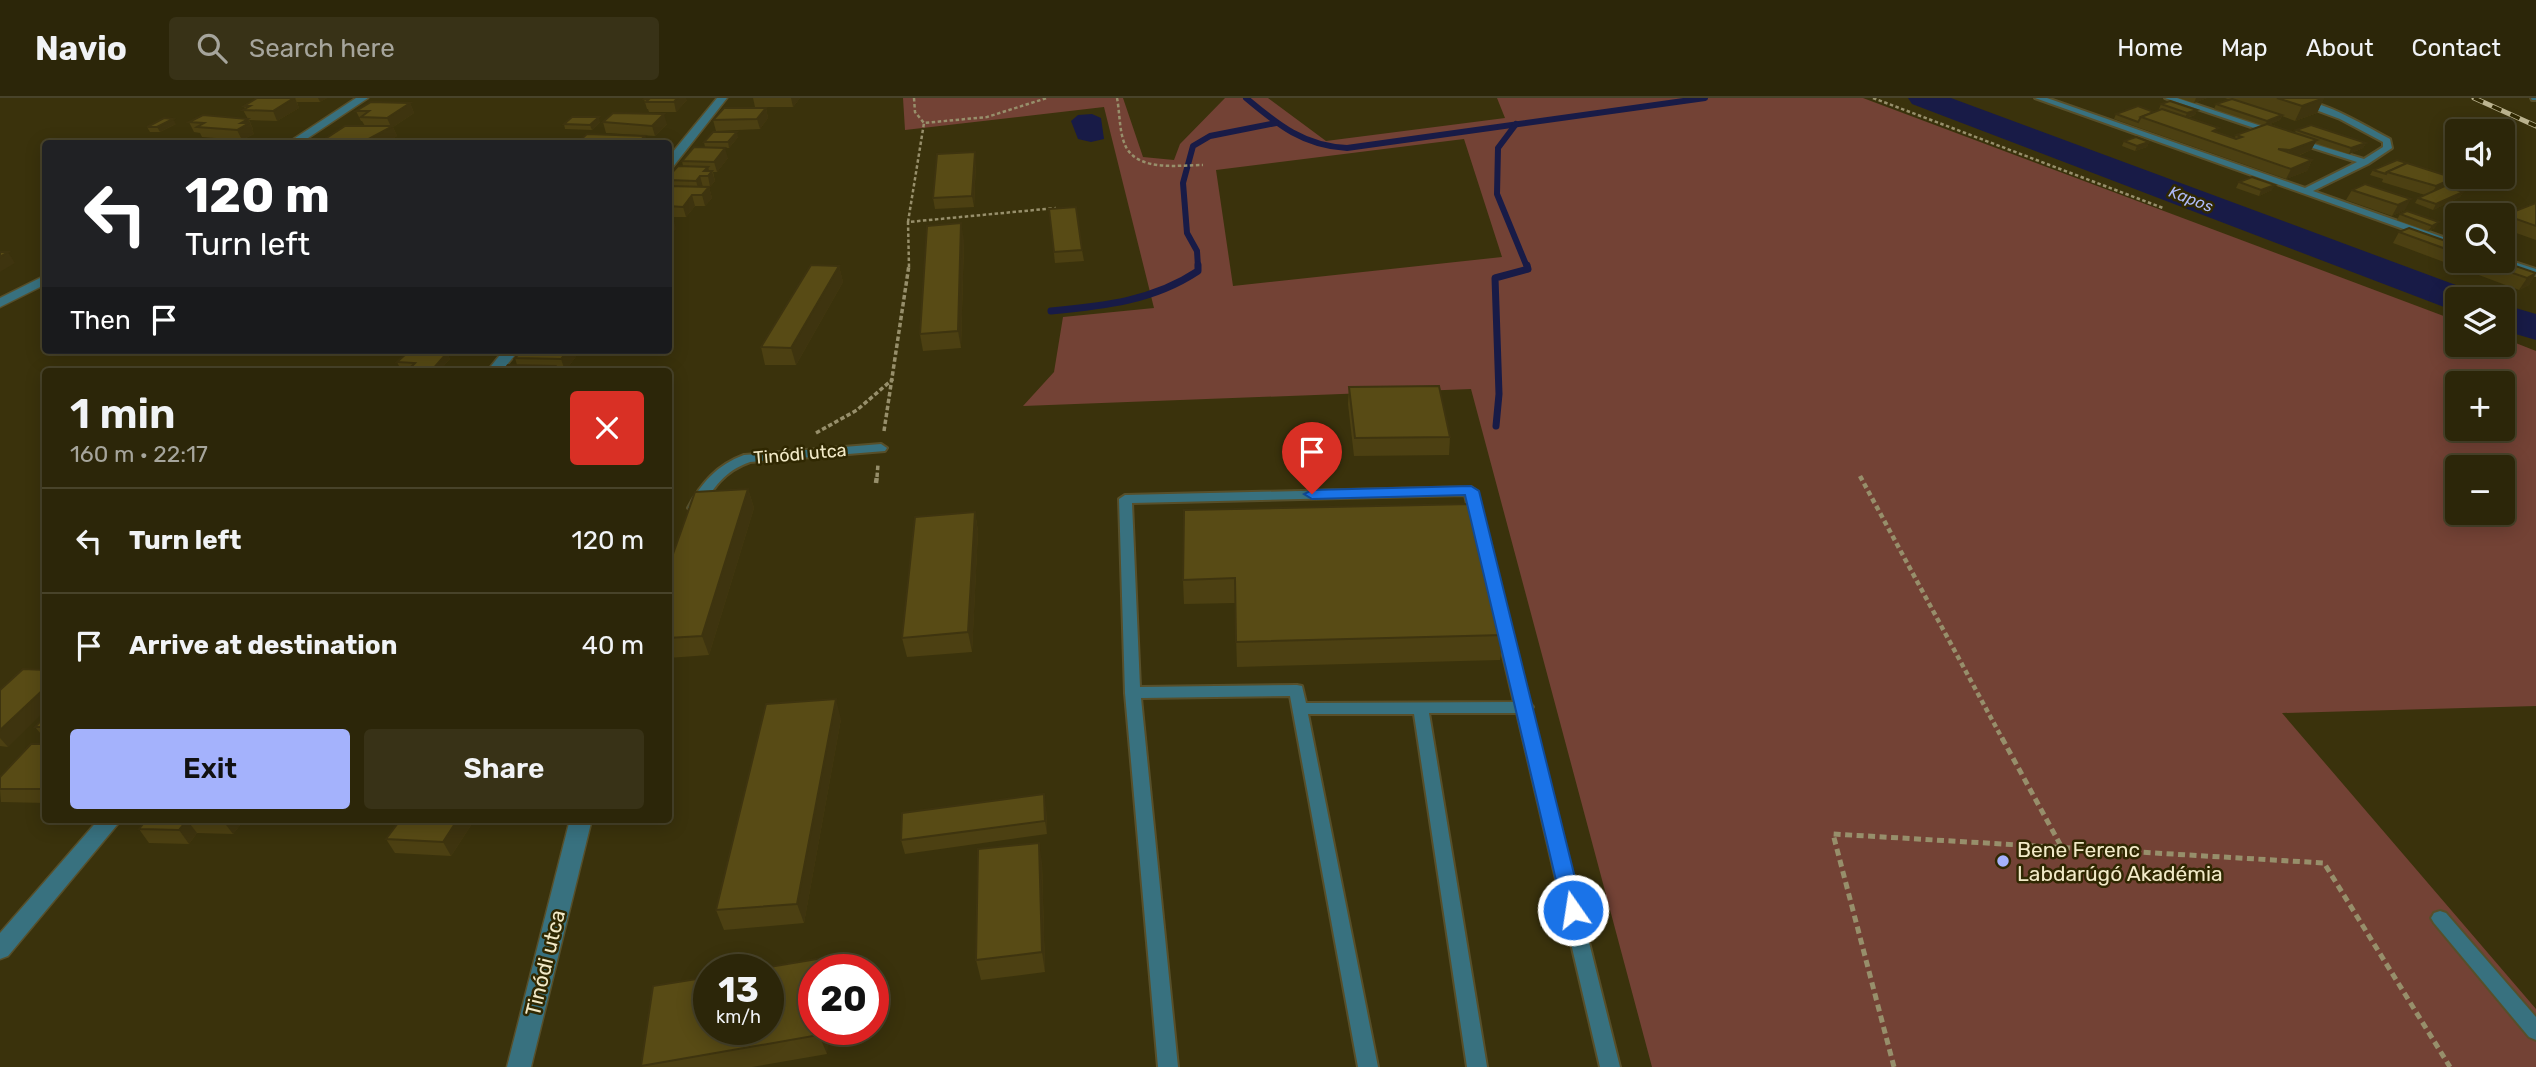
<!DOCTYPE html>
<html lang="en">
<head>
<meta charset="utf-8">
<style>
  :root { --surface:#2c2609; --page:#383217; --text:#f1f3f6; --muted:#a6a59c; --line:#48432a; --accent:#a4b2fc }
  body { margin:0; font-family:Rubik,sans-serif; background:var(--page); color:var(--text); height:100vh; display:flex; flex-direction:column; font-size:26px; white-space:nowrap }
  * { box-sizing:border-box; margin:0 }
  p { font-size:23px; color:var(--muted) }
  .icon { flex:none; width:38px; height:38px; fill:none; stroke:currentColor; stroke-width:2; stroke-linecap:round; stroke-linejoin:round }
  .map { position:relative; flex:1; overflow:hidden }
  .drawer { position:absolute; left:42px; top:270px; width:630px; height:455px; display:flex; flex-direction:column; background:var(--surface); border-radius:7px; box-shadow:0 4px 18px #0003,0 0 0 2px var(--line) }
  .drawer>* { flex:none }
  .top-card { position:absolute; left:42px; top:42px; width:630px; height:214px; border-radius:7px; box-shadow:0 4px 18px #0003,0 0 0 2px var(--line); background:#202124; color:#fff; overflow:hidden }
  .fabs { position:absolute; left:2445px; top:21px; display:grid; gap:14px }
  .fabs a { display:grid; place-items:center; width:70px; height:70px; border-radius:7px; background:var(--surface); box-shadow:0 4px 18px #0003,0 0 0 2px var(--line); font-size:35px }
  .speed { position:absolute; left:693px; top:856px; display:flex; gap:14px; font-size:35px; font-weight:700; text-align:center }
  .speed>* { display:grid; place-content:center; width:91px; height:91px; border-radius:50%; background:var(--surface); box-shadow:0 4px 18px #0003,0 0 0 2px var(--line); line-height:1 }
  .speed small { font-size:18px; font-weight:400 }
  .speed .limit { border:10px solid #d22; background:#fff; color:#111 }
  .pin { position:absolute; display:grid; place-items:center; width:60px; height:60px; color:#fff; margin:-72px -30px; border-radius:50% 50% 50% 0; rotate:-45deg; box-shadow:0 0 7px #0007 }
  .pin .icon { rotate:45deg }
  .me { position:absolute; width:77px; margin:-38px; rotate:347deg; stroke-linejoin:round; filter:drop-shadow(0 0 5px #0008) }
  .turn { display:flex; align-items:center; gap:24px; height:147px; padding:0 28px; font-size:32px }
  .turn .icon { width:91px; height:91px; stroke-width:2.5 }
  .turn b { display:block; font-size:49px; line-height:60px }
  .then { display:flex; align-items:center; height:66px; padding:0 28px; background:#0003; gap:14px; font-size:26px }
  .round { display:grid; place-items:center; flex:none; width:74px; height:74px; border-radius:7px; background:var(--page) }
  .headline { display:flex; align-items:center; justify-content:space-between; height:119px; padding:0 28px }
  h1 { font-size:42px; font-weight:600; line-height:52px }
  .action { display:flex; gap:14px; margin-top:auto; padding:14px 28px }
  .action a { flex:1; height:80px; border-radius:7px; background:var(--accent); color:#111; font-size:28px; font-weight:600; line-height:80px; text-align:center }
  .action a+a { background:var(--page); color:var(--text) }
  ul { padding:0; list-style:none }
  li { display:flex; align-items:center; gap:21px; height:105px; padding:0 28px; border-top:2px solid var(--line) }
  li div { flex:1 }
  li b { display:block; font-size:26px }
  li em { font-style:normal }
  header { display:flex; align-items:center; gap:42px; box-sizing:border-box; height:98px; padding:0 35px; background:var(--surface); border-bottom:2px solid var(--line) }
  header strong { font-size:33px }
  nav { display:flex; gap:38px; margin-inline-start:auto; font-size:24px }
  .search { width:490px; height:63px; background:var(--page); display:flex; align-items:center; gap:18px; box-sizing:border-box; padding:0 24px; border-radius:7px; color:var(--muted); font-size:26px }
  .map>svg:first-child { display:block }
</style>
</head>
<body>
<header>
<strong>Navio</strong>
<div class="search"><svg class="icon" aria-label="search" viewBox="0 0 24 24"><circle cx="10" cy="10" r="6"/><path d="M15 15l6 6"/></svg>Search here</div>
<nav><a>Home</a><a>Map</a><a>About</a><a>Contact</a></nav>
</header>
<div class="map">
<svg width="2536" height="969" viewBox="0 0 2536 969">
  <rect width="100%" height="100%" fill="#3a320c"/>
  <path fill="#734235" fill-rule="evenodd" d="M903,0H1123L1143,59L1174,62L1180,46L1225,0H1268L1326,43L1505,20L1497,0H1863L2457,223V247H2502L2503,240L2536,253V608L2282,615L2536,911V969H1652L1471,291L1023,308L1054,274L1063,219L1154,210L1104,9L905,32ZM1464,41L1502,159L1233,188L1216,72ZM2457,285H2502V331H2457ZM2457,369H2502V415H2457Z"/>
  <polygon fill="#181b47" points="1092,16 1101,20 1104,41 1091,44 1078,41 1071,23 1078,17"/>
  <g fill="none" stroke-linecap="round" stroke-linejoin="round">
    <g stroke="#181b47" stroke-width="6">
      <path d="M1246,0C1278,27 1304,48 1347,50L1705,0"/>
      <polyline points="1516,26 1498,50 1497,96 1527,169"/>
      <polyline points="1198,169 1197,153 1187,135 1183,85 1193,48 1210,38 1276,25"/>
    </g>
    <g stroke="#181b47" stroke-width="7">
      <path d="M1051,213C1104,208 1153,203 1198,173V167"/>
      <polyline points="1496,328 1499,296 1495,180 1528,171 1527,167"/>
    </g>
    <g fill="#181b47" fill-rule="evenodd">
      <polygon points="1908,0 1951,0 2472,193 2478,201 2457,201 2457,213 2444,209 1912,6"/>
      <polygon points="2502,206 2536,216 2536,242 2502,232"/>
    </g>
    <g stroke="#574f2a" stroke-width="4">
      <g id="lane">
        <path d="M2035,0H2047L2305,90L2357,64L2294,44V40L2364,61L2383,49V44L2340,21L2284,0C2321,0 2358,24 2390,41L2392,50L2368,66L2313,93L2457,144V150Z"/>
        <polygon points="2165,0 2177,0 2279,34 2272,36"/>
        <polygon points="2531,0 2536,0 2536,2 2532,2"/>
        <polygon points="2502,160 2536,171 2536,177 2498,165 2497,163 2502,163"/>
        <path d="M881,346L887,350L885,353L750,364C724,373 713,390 700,413L695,414L688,410C701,385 717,367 744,357Z"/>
        <path d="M1471,389L1477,393L1530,605L1533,609L1531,611L1620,969H1600L1517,615H1429L1487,969H1467L1414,616H1308L1378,969H1358L1290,598L1141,600L1178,969H1158L1125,595L1119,401L1125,397ZM1465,397L1514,604L1306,605L1302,588L1297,587L1140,589L1132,405Z"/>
        <polygon points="2440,813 2446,815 2536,919 2536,942 2529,939 2434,825 2431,820 2434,815"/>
      </g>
    </g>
    <g stroke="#574f2a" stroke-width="3">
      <g id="street">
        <polygon points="356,0 368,0 299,46 286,46"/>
        <polygon points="717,0 727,0 672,70 668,71 668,60"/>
        <polygon points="46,177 46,186 0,209 0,200"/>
        <polygon points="504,252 519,252 502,273 487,273"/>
        <polygon points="99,721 122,721 8,858 0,861 0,835"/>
        <polygon points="570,721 592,721 531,969 507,969"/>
      </g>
    </g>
    <g stroke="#978f6b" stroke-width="2.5" stroke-dasharray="3.5 2.5" stroke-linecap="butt">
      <polyline points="914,0 915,14 924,25 987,19 1047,0"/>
      <path d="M1117,0C1120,15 1119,35 1126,49C1139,74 1180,67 1203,67"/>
      <polyline points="1873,0 2163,110"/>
      <polyline points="908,124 924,25"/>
      <polyline points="909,169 908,124 1056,110"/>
    </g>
    <g stroke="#978f6b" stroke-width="3.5" stroke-dasharray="4.5 2.5" stroke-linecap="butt">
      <polyline points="884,333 909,167"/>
      <polyline points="816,335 857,312 893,281"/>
      <polyline points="877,379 878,366"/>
    </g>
    <g stroke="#978f6b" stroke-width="4.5" stroke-dasharray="5 3.5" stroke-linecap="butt">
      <polyline points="1860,378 2003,642"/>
      <polyline points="876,385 877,378"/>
    </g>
    <g stroke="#978f6b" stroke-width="5" stroke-dasharray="7 4.5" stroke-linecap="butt">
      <polyline points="2002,640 2061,748"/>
      <polyline points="1894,969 1833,736 2324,765 2450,969"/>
    </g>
    <use href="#lane" fill="#38717f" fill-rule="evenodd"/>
    <use href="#street" fill="#38717f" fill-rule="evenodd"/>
    <g stroke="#bcb490" stroke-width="5">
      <polyline id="rail" points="2474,0 2536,28"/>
    </g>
    <use href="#rail" stroke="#302802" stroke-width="3.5" stroke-dasharray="10" stroke-linecap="butt"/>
  </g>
  <g fill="#4c4012">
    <polygon points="257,0 327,0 320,4 297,4 299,10 277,23 249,22 253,31 252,32 254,36 242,42 202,39 200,35 194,34 189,24 248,21 243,12 245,11 244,8"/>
    <polygon points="753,0 800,0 793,9 755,9"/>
    <polygon points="2179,0 2207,0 2194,5"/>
    <polygon points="2225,0 2324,0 2317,15 2295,23 2282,18 2280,22 2270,26 2295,35 2296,32 2366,45 2363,50 2349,56 2315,45 2311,52 2298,58 2312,62 2307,73 2286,81 2114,21 2116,16 2154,14 2160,12 2159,11 2161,6 2197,12 2195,17 2187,20 2218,34 2235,40 2236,37 2262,27 2214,11 2216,6 2230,2"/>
    <polygon points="644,1 687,2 676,14 649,14 648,11 647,11"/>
    <polygon points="410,5 414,15 393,29 397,38 383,46 327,46 325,41 365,28 362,23 361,23 356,13"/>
    <polygon points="766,10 768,20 760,31 716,33 713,22"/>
    <polygon points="600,24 592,32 565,31 564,26"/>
    <polygon points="603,24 667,26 655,38 606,35"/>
    <polygon points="176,26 160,34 150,34 147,29"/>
    <polygon points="645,38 647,46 580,46 579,43"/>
    <polygon points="738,39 729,50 705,49 704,44"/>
    <polygon points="2124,43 2149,44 2147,49 2135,53 2122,48"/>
    <polygon points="728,60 717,74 713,74 715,83 710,89 709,89 712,100 705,108 695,108 686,119 668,119 668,79 683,68 682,63"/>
    <polygon points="976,64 974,109 935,111 933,100"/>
    <polygon points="2373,72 2454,80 2451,85 2469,86 2466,92 2462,94 2463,94 2460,99 2433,112 2415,105 2418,100 2425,97 2382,84 2383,81 2370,77"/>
    <polygon points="2239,84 2272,92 2259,98 2236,90"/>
    <polygon points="2365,86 2405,112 2392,118 2346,102 2352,92"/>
    <polygon points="2536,105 2536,142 2502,130 2502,121 2505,117"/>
    <polygon points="1049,111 1082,152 1084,163 1055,165"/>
    <polygon points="2407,113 2435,130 2428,133 2397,122 2400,116"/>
    <polygon points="2399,134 2457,147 2457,163 2501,163 2536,175 2529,187 2519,192 2393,145"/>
    <polygon points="964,142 961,250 923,253 920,236"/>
    <polygon points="839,168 843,184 796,267 765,267 761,249"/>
    <polygon points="406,252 461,252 457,256 407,253"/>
    <polygon points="581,252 565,273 503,273 517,267 515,260"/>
    <polygon points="447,255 450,261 439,273 409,273 409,271 400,270 397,264"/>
    <polygon points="1349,289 1450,339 1449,357 1354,358 1348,306"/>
    <polygon points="748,391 754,410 709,557 668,560 668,470"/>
    <polygon points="1184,412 1504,537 1500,562 1237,569 1235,505 1184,506 1183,482"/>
    <polygon points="975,414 978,433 972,554 907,559 902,540"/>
    <polygon points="0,592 8,649 0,648"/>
    <polygon points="46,617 46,642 35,629"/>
    <polygon points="841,621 804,825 724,832 716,812"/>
    <polygon points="46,646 46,705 1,704 0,691"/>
    <polygon points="1046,709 1047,736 905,756 901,742"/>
    <polygon points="147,721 245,721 233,736 197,735 189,746 149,745 139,731"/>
    <polygon points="401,721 475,721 451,758 395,755 386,741"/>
    <polygon points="1042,764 1045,874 981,882 976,862"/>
    <polygon points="814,931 828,931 827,956 752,969 642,969 641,968"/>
  </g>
  <g fill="#3e340f">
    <polygon points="295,0 299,10 277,23 273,13"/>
    <polygon points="318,0 327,0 320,4"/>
    <polygon points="677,0 686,0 687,2 676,14 674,4"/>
    <polygon points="791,0 800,0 793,9"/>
    <polygon points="2196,0 2207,0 2194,5"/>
    <polygon points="2324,0 2317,15 2295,23 2302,8"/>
    <polygon points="410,5 414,15 393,29 397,38 383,46 366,46 365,43 391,29 387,20"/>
    <polygon points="766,10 768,20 760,31 757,21"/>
    <polygon points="2197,12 2195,17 2185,20 2187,15"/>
    <polygon points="664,16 667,26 655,38 652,28"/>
    <polygon points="2282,17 2280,22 2265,28 2267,23"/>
    <polygon points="599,19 600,24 592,32 590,27"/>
    <polygon points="173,21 176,26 160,34 157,29"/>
    <polygon points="248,21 253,31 252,32 254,36 242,42 237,32 241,25"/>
    <polygon points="737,34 738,39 729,50 728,44"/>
    <polygon points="645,38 647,46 636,46"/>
    <polygon points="2317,42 2311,52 2285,63 2290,52"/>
    <polygon points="2149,44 2147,49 2135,53 2137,48"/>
    <polygon points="2366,45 2363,50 2349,56 2351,50"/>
    <polygon points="725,50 728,60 717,74 714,64"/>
    <polygon points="975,54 976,64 974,109 972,98"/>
    <polygon points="2312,62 2307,73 2286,81 2291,71"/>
    <polygon points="708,69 710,76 712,73 715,83 710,89 708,78 704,73"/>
    <polygon points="700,78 703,89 699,93 696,83"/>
    <polygon points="2454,80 2448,91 2430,99 2436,88"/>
    <polygon points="2469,86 2466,92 2454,97 2457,92"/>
    <polygon points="2275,87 2272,92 2259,98 2261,92"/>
    <polygon points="709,89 712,100 705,108 702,97"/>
    <polygon points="2463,94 2460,99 2433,112 2436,106"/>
    <polygon points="692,97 695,108 686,119 683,109"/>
    <polygon points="2411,101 2405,112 2392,118 2398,107"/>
    <polygon points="673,119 676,131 668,140 668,125"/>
    <polygon points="2439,124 2435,130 2428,133 2432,128"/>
    <polygon points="961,125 964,142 961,250 958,233"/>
    <polygon points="8,154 15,165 0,174 0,159"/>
    <polygon points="839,168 843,184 796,267 791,250"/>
    <polygon points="2536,175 2529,187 2519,192 2527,180"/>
    <polygon points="568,252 581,252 565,273 561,261"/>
    <polygon points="447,255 450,261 439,273 432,273 432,272"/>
    <polygon points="748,391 754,410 709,557 702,538"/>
    <polygon points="975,414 978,433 972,554 968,534"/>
    <polygon points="46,589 46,612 8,649 0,640 0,632"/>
    <polygon points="836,601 841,621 804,825 797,806"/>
    <polygon points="1044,696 1046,709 1047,736 1045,723"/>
    <polygon points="225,721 245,721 233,736 223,723"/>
    <polygon points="458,721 475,721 451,758 443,744"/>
    <polygon points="187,722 197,735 189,746 179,732"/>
    <polygon points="1039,745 1042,764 1045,874 1042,854"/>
    <polygon points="823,860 827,872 823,872"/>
    <polygon points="820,931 828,931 827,956 819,937"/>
  </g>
  <g fill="#584b15" stroke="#3e340f" stroke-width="2">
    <polygon points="257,0 294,0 273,13 243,12 250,8 244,8"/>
    <polygon points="645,0 677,0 674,4 646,4 649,1 644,1"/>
    <polygon points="2277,0 2324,0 2302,8"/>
    <polygon points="2232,1 2282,17 2267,23 2216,6"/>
    <polygon points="2170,3 2197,12 2187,15 2161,6"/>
    <polygon points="371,4 410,5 387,20 361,19 369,13 356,13"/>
    <polygon points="2138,8 2154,14 2141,19 2138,24 2116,16"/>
    <polygon points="724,10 766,10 757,21 713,22"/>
    <polygon points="2162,11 2219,30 2213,33 2236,41 2242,39 2236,37 2267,26 2317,42 2290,52 2278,51 2312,62 2291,71 2141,19"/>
    <polygon points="613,15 664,16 652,28 603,24"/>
    <polygon points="203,17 248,21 241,25 249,25 237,32 197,29 204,25 189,24"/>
    <polygon points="572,19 599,19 590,27 564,26"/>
    <polygon points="164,20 173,21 157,29 147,29"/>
    <polygon points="2311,27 2366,45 2351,50 2296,32"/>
    <polygon points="345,28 393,28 365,43 325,41"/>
    <polygon points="713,34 737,34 728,44 704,44"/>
    <polygon points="587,36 645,38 636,46 608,46 609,44 579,43"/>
    <polygon points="2136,39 2149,44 2137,48 2124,43"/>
    <polygon points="694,49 725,50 714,64 682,63"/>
    <polygon points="975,54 972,98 933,100 937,56"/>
    <polygon points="2397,62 2407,65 2387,74 2386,76 2373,72"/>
    <polygon points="2407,65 2454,80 2436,88 2387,74"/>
    <polygon points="678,68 708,69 704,73 712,73 708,78 700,78 696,83 668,82 668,79"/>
    <polygon points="2252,79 2275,87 2261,92 2239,84"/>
    <polygon points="2458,82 2469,86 2457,92 2463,94 2436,106 2418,100"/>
    <polygon points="2365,86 2411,101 2398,107 2352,92"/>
    <polygon points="668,88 709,89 702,97 692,97 683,109 668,108"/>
    <polygon points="2536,105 2536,128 2505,117"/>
    <polygon points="1076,109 1082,152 1054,154 1049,111"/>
    <polygon points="2407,113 2439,124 2432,128 2400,116"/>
    <polygon points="961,125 958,233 920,236 927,128"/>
    <polygon points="2409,130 2457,147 2457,155 2399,134"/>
    <polygon points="0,154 8,154 0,159"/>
    <polygon points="2478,163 2501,163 2536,175 2527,180"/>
    <polygon points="811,167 839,168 791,250 761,249"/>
    <polygon points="522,252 568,252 561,261 515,260"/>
    <polygon points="407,255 447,255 432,272 408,272 415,265 397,264"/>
    <polygon points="508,267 555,268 551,273 503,273"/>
    <polygon points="1439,288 1450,339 1355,340 1349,289"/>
    <polygon points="748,391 702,538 668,540 668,470 695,394"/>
    <polygon points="1471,406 1504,537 1236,544 1235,480 1183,482 1184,412"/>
    <polygon points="975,414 968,534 902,540 915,419"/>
    <polygon points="23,571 46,572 46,589 0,632 0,592"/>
    <polygon points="836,601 797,806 716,812 766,606"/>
    <polygon points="46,617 46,629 35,629"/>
    <polygon points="31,646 46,646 46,691 0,691 0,679"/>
    <polygon points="1044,696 1045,723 901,742 902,715"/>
    <polygon points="147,721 225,721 223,723 187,722 179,732 139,731"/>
    <polygon points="401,721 458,721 443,744 386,741"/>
    <polygon points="1039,745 1042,854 976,862 978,751"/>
    <polygon points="823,860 823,872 814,872 814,931 820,931 819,937 641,968 653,888 709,879 709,931 768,931 768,872 752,872"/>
  </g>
  <polygon fill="#1a73e8" stroke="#114b97" stroke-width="2" points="1471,388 1479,393 1583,812 1580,818 1573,820 1566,818 1563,812 1465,397 1312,401 1304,396 1312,392"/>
  <circle fill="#a4b2fc" stroke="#302802" stroke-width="2.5" cx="2003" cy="763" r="7"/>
  <g text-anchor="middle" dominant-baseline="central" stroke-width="5" stroke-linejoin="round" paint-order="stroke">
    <g font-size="16" font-style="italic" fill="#aebaf8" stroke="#302802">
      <text transform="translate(2191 101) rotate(21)">Kapos</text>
    </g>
    <g font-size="18" fill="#f2eac8" stroke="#302802">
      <text transform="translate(800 356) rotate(-5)">Tinódi utca</text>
    </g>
    <g font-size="21" fill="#f2eac8" stroke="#302802" text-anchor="start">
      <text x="2017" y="751">Bene Ferenc<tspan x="2017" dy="24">Labdarúgó Akadémia</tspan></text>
    </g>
    <g font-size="21" fill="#f2eac8" stroke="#302802">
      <text transform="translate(545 865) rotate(-76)">Tinódi utca</text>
    </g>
  </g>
</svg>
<div class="fabs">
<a><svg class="icon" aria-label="sound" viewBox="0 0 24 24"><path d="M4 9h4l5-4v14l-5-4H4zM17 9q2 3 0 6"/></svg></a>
<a><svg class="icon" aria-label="search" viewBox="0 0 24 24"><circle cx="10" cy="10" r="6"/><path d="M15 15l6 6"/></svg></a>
<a><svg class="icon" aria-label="layers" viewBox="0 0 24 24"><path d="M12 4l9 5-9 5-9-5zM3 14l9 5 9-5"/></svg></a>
<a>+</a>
<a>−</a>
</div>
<div class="speed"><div>13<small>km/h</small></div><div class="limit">20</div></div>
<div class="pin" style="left:1312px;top:396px;background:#d93025"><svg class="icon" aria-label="arrive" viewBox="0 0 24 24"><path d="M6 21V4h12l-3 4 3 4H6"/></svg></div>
<svg class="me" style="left:1573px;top:812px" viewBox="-20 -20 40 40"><circle r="17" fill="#1a73e8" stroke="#fff" stroke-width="3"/><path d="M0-11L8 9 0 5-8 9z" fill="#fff"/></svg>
<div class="top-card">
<div class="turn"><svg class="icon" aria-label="left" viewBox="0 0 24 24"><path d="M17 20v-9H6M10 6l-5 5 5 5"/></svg><div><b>120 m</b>Turn left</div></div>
<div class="then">Then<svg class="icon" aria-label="arrive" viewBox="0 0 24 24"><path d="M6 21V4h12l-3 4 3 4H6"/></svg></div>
</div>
<section class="drawer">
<div class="headline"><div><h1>1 min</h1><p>160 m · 22:17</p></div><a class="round" style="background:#d93025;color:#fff"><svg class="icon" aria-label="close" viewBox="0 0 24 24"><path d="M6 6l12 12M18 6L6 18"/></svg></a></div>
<ul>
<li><svg class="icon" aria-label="left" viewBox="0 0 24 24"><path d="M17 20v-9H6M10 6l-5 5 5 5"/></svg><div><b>Turn left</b></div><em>120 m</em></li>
<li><svg class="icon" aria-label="arrive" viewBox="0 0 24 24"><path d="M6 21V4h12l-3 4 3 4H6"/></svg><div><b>Arrive at destination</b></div><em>40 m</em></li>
</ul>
<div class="action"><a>Exit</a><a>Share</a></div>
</section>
</div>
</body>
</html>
